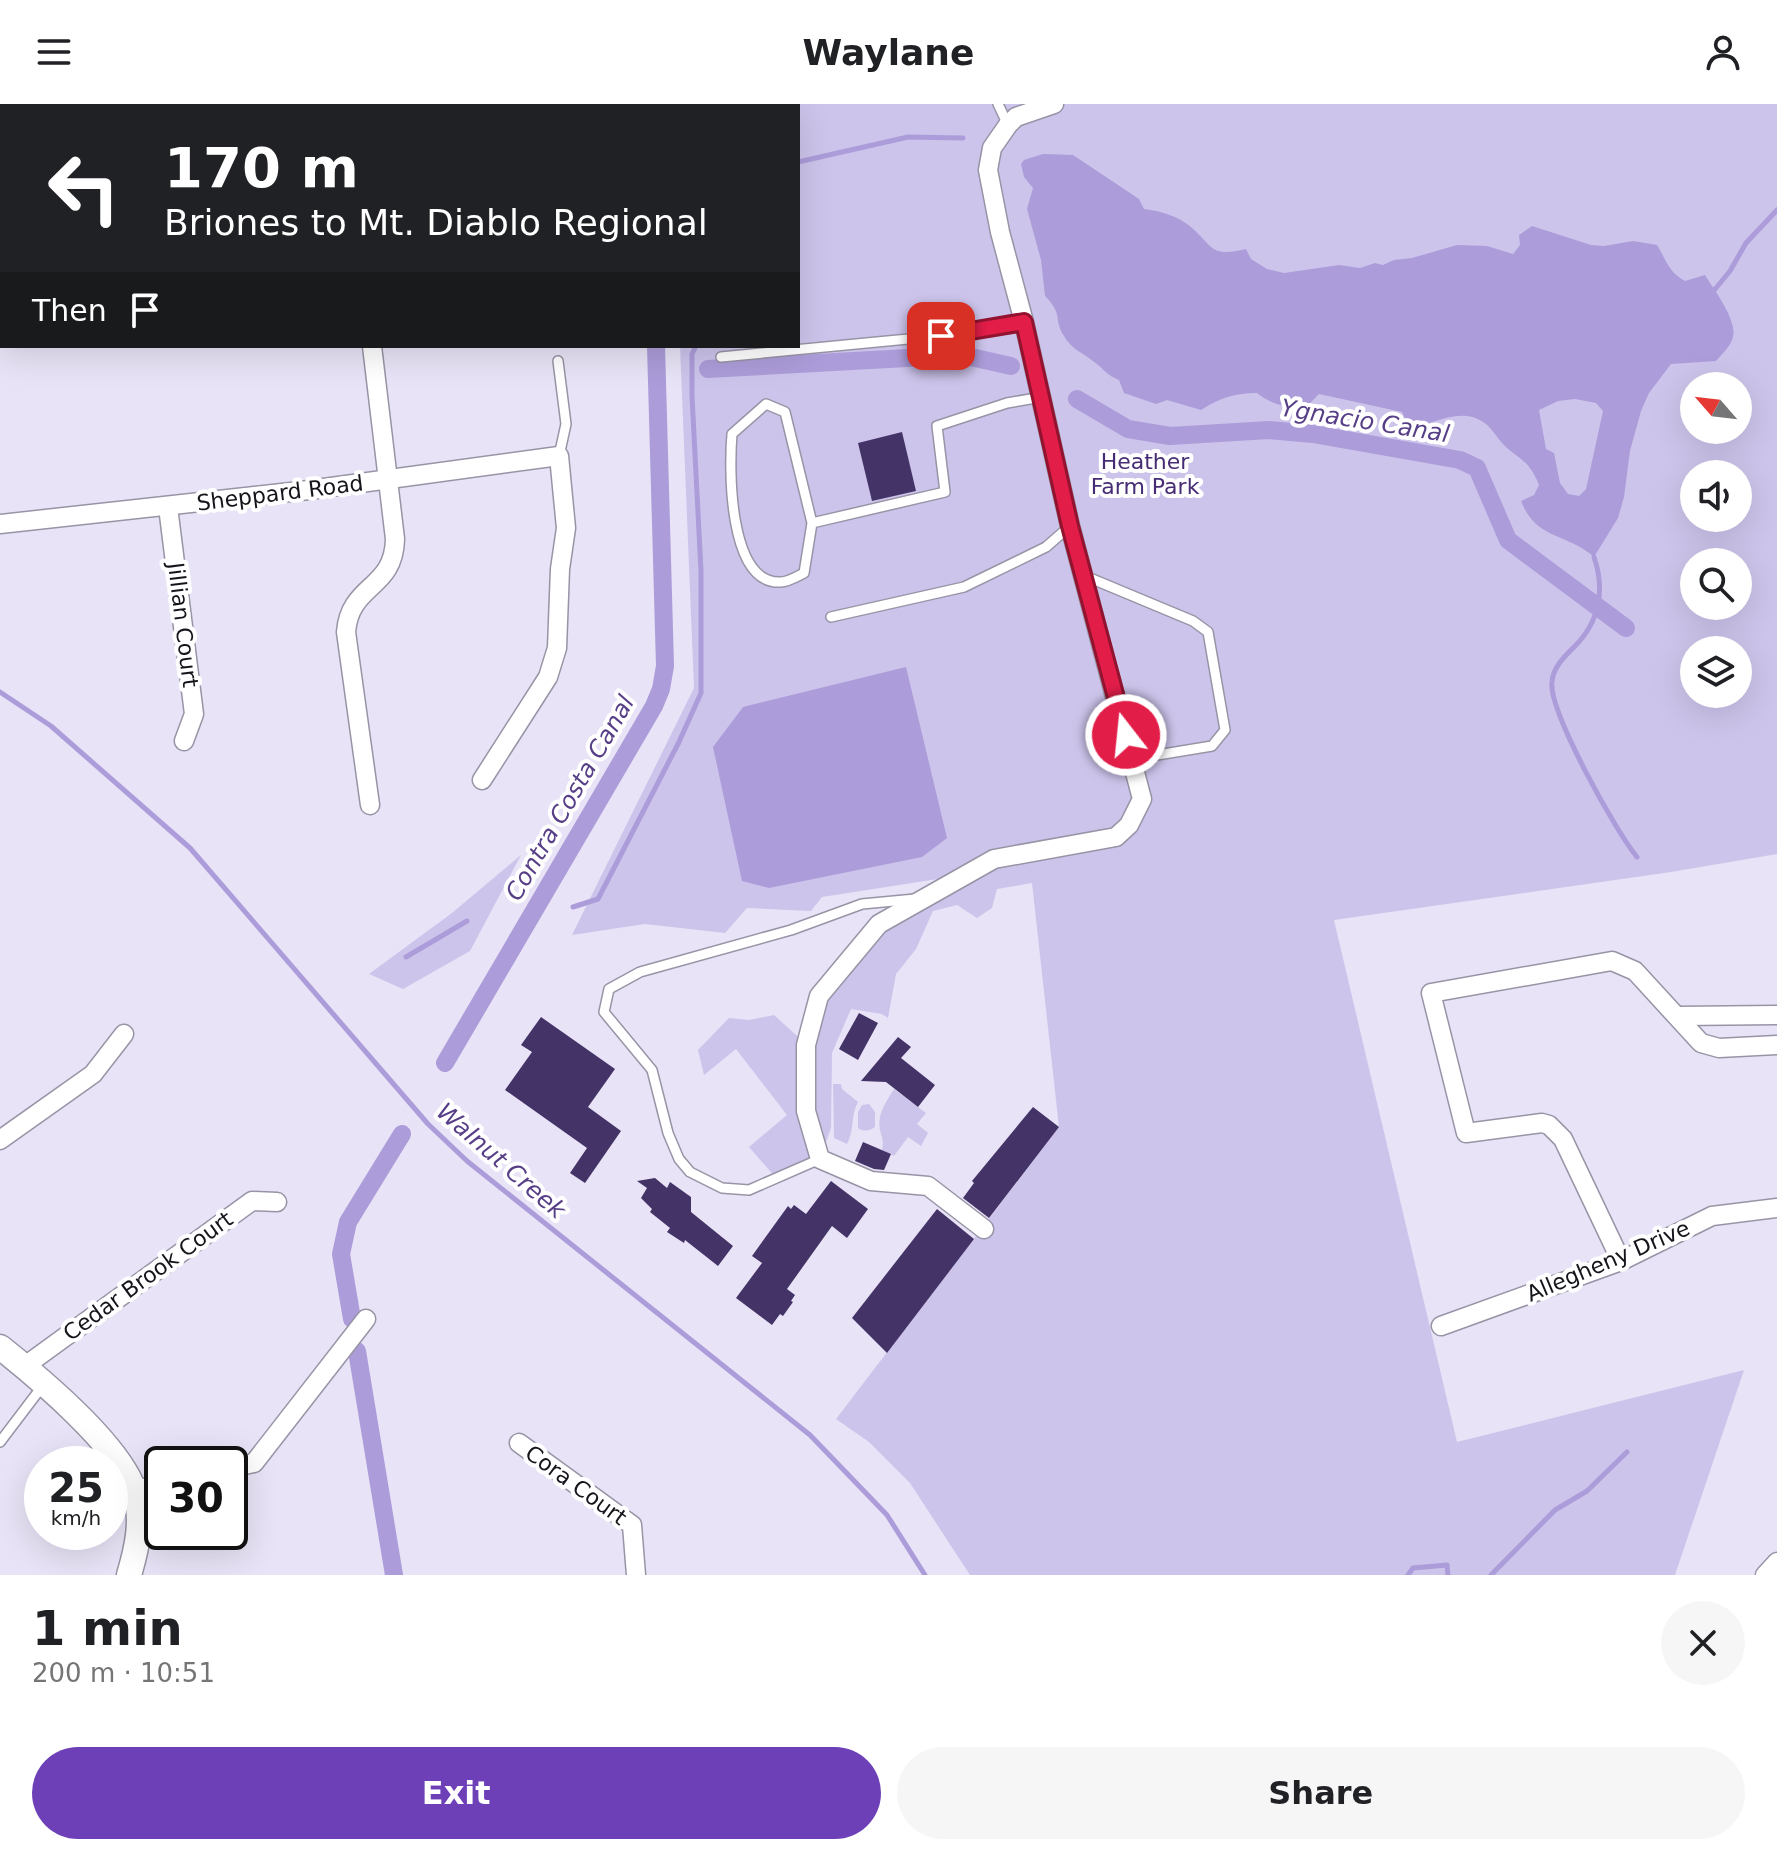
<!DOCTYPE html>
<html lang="en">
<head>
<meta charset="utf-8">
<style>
  :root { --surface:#fff; --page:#f6f6f6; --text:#202124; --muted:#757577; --accent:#6d40b8 }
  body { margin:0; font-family:"DejaVu Sans",sans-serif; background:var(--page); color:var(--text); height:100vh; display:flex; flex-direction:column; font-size:30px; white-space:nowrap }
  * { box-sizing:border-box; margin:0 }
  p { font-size:26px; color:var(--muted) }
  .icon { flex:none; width:44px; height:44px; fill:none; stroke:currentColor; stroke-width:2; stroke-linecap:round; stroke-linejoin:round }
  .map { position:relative; height:1471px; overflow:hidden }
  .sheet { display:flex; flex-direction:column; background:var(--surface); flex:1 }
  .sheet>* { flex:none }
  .banner { position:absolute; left:0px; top:0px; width:800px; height:244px; box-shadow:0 8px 32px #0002; background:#202124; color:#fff; overflow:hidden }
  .needle { width:52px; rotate:298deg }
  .tools { position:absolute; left:1680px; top:268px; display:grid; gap:16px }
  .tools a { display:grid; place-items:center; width:72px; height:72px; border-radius:50%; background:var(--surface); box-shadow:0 8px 32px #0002; font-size:40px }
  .speed { position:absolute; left:24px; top:1342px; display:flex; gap:16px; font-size:40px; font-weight:700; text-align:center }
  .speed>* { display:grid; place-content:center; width:104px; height:104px; border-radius:50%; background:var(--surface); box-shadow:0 8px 32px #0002; line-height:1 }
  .speed small { font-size:20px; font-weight:400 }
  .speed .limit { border:4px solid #111; border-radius:12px; background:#fff; color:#111 }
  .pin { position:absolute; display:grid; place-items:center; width:68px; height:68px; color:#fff; margin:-34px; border-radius:16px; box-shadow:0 4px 12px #0006 }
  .me { position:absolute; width:88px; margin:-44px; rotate:344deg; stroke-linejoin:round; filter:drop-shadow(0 0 6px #0008) }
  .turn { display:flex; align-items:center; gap:28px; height:168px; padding:0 32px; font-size:36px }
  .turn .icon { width:104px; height:104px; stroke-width:2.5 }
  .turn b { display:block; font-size:56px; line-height:68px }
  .then { display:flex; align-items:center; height:76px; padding:0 32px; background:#0003; gap:16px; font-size:30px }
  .round { display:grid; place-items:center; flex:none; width:84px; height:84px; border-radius:42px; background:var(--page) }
  .summary { display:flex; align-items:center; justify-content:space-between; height:136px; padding:0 32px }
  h1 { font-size:48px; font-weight:700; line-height:60px }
  .cta { display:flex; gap:16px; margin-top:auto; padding:16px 32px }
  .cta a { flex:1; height:92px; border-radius:48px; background:var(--accent); color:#fff; font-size:32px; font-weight:700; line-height:92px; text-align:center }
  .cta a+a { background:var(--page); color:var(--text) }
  header { display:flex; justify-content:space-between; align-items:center; height:104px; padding:0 32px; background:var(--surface); font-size:36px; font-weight:700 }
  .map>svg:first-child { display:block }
</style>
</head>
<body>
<header><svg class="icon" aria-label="menu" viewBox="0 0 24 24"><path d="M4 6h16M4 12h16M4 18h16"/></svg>Waylane<svg class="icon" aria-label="person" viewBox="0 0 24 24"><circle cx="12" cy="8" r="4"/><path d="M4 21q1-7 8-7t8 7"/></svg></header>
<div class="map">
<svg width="1777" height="1471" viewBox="0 0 1777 1471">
  <rect width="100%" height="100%" fill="#e8e3f6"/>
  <g fill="#cdc4eb" fill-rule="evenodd">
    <path d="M677,0H1777V750L1671,768L1334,816L1457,1338L1744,1266L1675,1471H970L910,1379L869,1338L836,1315L1059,1023L1032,779L997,785L992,804L977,814L957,801L933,807L916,845L896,870L888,914L882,910L851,905L832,949L831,1024L820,1055L777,1075L749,1043L787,1011L736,945L704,971L698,946L729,914L749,916L774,911L806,940L819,892L879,820L944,774L822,793L811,807L747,804L725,829L645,820L572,831L694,584L680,242H798V2ZM1694,282H1738V326H1694ZM1694,370H1738V414H1694ZM1694,458H1738V502H1694ZM1694,546H1738V590H1694Z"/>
    <polygon points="521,751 470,847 403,885 369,870 452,809"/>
    <path d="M833,980H841L842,985L858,998C850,1013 855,1025 847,1040L834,1034Z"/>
    <path d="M894,985L926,1009L917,1020L928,1029L921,1042L908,1033L894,1052L882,1046C884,1036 882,1035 880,1026C877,1010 886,998 894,985Z"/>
    <path d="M869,1000L875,1008V1023C870,1027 863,1028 858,1024V1008L862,1001Z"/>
  </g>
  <g fill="#ac9cd9" fill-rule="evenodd">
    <path d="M1043,50L1073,51L1139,95L1144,105C1161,107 1178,112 1191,123C1213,142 1210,154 1246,145L1251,155L1267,165L1284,169L1339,161L1360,164L1375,159L1383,161L1394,156L1412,154L1457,141L1487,142L1513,150L1520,141L1519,131L1532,122L1591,141L1604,142L1633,137L1657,141C1666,155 1668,168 1685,177L1705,171C1714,186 1740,219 1732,236C1729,244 1721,251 1716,257L1671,260L1649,289L1641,307L1630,347L1624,393L1618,414L1594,453C1567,429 1536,436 1521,397L1534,391L1539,381C1530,359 1524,358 1507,344C1499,337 1494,327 1486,320C1462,301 1435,320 1409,324L1402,308L1319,290L1306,303C1287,304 1272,301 1257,289C1235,289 1220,294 1201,306L1167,296L1156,300L1124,289L1119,276C1107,272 1103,264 1093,257C1082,248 1072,246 1064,232C1053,215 1064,211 1045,192L1041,156L1027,105L1033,84L1024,73L1021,60L1024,56ZM1575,295L1596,299L1603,307L1586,385L1579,392L1568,390L1560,379L1554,349L1546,345L1539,306L1558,297Z"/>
    <polygon points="906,563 947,734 922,753 769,784 742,777 713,643 743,603"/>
  </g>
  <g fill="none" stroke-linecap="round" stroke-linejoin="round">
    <g stroke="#ac9cd9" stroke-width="5">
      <polyline points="798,58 908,33 963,34"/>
      <polyline points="1711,190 1730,167 1746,139 1777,106"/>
      <path d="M1594,453C1605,485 1600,517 1575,542C1565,552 1553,563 1552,578C1548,606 1616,728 1637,753"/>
      <polyline points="0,588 51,622 190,744 428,1020 467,1057 810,1331 887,1411 925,1471"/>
      <polyline points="573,803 598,795 679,638 701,589 701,467 692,292 692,250 696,242"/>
      <polyline points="406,853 467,817"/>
      <polyline points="1408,1471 1413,1464 1447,1461 1448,1471"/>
      <polyline points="1491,1471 1555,1406 1587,1387 1627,1348"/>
    </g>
    <g stroke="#ac9cd9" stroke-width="18">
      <polyline points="652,2 652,0"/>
      <polyline points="708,265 962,251 1011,262"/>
      <polyline points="1077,295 1128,325 1170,332 1269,326 1313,330 1460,356 1477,364 1508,436 1626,524"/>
      <polyline points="445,959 654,602 661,585 665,562 656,242"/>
      <polyline points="352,1215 341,1150 348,1118 402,1030"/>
      <polyline points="357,1247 394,1471"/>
    </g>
  </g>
  <g fill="#443367">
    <polygon points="902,328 916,387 872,397 858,339"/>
    <polygon points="859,909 878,919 858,956 839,945"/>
    <polygon points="541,913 615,965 588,1003 621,1027 585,1079 570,1069 587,1044 505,986 532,948 521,941"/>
    <polygon points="898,933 911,943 901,954 935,981 918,1003 886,978 861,977"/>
    <polygon points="1033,1003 1059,1023 989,1114 963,1094 974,1079 972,1077"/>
    <polygon points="863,1038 891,1050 884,1066 874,1065 855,1057"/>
    <polygon points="655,1074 667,1084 670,1078 691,1093 691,1108 733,1142 718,1162 685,1136 684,1139 667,1128 670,1124 650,1108 652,1105 641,1094 647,1084 637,1077"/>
    <polygon points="831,1077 868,1105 847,1134 832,1122 787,1185 795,1191 791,1197 793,1198 783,1212 780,1210 772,1221 736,1194 762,1159 752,1152 788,1102 791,1105 794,1101 806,1110"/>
    <polygon points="937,1105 974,1135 887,1249 852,1214"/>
  </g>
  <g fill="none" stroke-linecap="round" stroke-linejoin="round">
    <g stroke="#9894a6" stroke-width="12">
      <g id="lane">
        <polyline points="998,0 1008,21"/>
        <polyline points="721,253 971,229 1024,218"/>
        <polyline points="558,257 566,320 559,352"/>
        <path d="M812,419L804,469C798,472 788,478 781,478C728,481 729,364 732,330L766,300L785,308L812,419L945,388L937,322L1007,299L1042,293"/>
        <polyline points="1085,472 1193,517 1208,528 1225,626 1212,642 1133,655"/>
        <polyline points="831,513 964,483 1046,443 1070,422"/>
        <polyline points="820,1055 749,1086 722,1084 690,1068 679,1055 668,1029 652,966 604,908 609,885 640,868 791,826 862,800 915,795"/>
        <polyline points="0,1338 44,1280"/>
      </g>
    </g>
    <g stroke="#9894a6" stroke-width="21">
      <g id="street">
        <polyline points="96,0 96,2"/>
        <polyline points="394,2 395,0"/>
        <polyline points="602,2 602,0"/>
        <polyline points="168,403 194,610 184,637"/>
        <polyline points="0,420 309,386 559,352 566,424 560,465 557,544 548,573 482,676"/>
        <path d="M370,701L346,528C350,479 394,486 395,435L372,242"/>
        <polyline points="1678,912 1777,911"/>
        <polyline points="0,1036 93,970 124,930"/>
        <polyline points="984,1125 928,1082 871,1077 820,1055 806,1007 806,941 819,892 879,820 994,755 1116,733 1129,721 1142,695 1070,422 1024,218 1000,128 988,66 992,44 1008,21 1016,13 1054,0"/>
        <polyline points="1621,1157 1563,1035 1549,1021 1542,1019 1466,1029 1431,889 1612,857 1635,867 1701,939 1719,944 1777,941"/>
        <polyline points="1441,1222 1621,1157 1712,1112 1777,1104"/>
        <polyline points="25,1262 252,1097 277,1098"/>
        <polyline points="519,1339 632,1421 636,1471"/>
        <polyline points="230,1364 254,1359 366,1215"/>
        <polyline points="134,1386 162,1380"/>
        <polyline points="1765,1471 1777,1458"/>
      </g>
    </g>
    <g stroke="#9894a6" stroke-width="27">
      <path id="secondary" d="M0,1243C39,1274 118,1340 134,1386C144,1414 137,1444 129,1471"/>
    </g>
    <use href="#lane" stroke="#fff" stroke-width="9"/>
    <use href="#street" stroke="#fff" stroke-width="18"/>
    <use href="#secondary" stroke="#fff" stroke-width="24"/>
  </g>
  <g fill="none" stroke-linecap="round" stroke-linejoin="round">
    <g stroke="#92132f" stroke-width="20">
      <polyline id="route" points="941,232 1024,218 1070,422 1126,631"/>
    </g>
    <use href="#route" stroke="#e11d48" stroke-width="14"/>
  </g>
  <g text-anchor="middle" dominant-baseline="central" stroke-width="8" stroke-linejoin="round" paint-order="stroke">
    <g font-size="22" fill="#462c74" stroke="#fff">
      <text x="1145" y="357">Heather<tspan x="1145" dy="25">Farm Park</tspan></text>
    </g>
    <g font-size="22" fill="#15141a" stroke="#fff">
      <text transform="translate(280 389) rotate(-7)">Sheppard Road</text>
      <text transform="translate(183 521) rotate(83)">Jillian Court</text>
      <text transform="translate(1608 1157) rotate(-23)">Allegheny Drive</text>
      <text transform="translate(148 1172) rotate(-36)">Cedar Brook Court</text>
      <text transform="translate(576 1381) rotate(36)">Cora Court</text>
    </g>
    <g font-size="24" font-style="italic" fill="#573f88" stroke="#fff">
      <text transform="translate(1365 317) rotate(9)">Ygnacio Canal</text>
      <text transform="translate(570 694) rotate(-60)">Contra Costa Canal</text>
      <text transform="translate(501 1057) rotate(41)">Walnut Creek</text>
    </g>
  </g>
</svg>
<div class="tools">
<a><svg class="needle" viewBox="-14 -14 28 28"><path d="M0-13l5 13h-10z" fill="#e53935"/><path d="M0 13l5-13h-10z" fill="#757577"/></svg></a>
<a><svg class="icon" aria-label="sound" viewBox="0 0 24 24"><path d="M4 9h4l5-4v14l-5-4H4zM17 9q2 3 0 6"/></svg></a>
<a><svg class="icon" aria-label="search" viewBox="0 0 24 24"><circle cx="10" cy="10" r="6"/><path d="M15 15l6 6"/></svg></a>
<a><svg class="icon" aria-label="layers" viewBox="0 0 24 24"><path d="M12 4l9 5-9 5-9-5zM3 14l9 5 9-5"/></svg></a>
</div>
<div class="speed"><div>25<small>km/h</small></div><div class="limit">30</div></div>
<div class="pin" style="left:941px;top:232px;background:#d93025"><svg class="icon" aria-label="arrive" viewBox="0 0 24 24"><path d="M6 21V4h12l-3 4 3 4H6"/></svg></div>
<svg class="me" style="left:1126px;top:631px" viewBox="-20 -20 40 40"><circle r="17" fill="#e11d48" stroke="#fff" stroke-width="3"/><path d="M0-11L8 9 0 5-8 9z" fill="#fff"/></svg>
<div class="banner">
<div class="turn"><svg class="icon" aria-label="left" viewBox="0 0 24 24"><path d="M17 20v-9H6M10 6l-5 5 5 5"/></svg><div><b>170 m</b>Briones to Mt. Diablo Regional</div></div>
<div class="then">Then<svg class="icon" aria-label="arrive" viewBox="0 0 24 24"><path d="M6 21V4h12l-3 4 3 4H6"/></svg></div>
</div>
</div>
<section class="sheet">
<div class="summary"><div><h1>1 min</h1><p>200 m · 10:51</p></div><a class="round"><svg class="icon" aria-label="close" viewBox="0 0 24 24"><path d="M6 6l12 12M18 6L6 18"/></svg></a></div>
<div class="cta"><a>Exit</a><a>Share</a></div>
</section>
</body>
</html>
